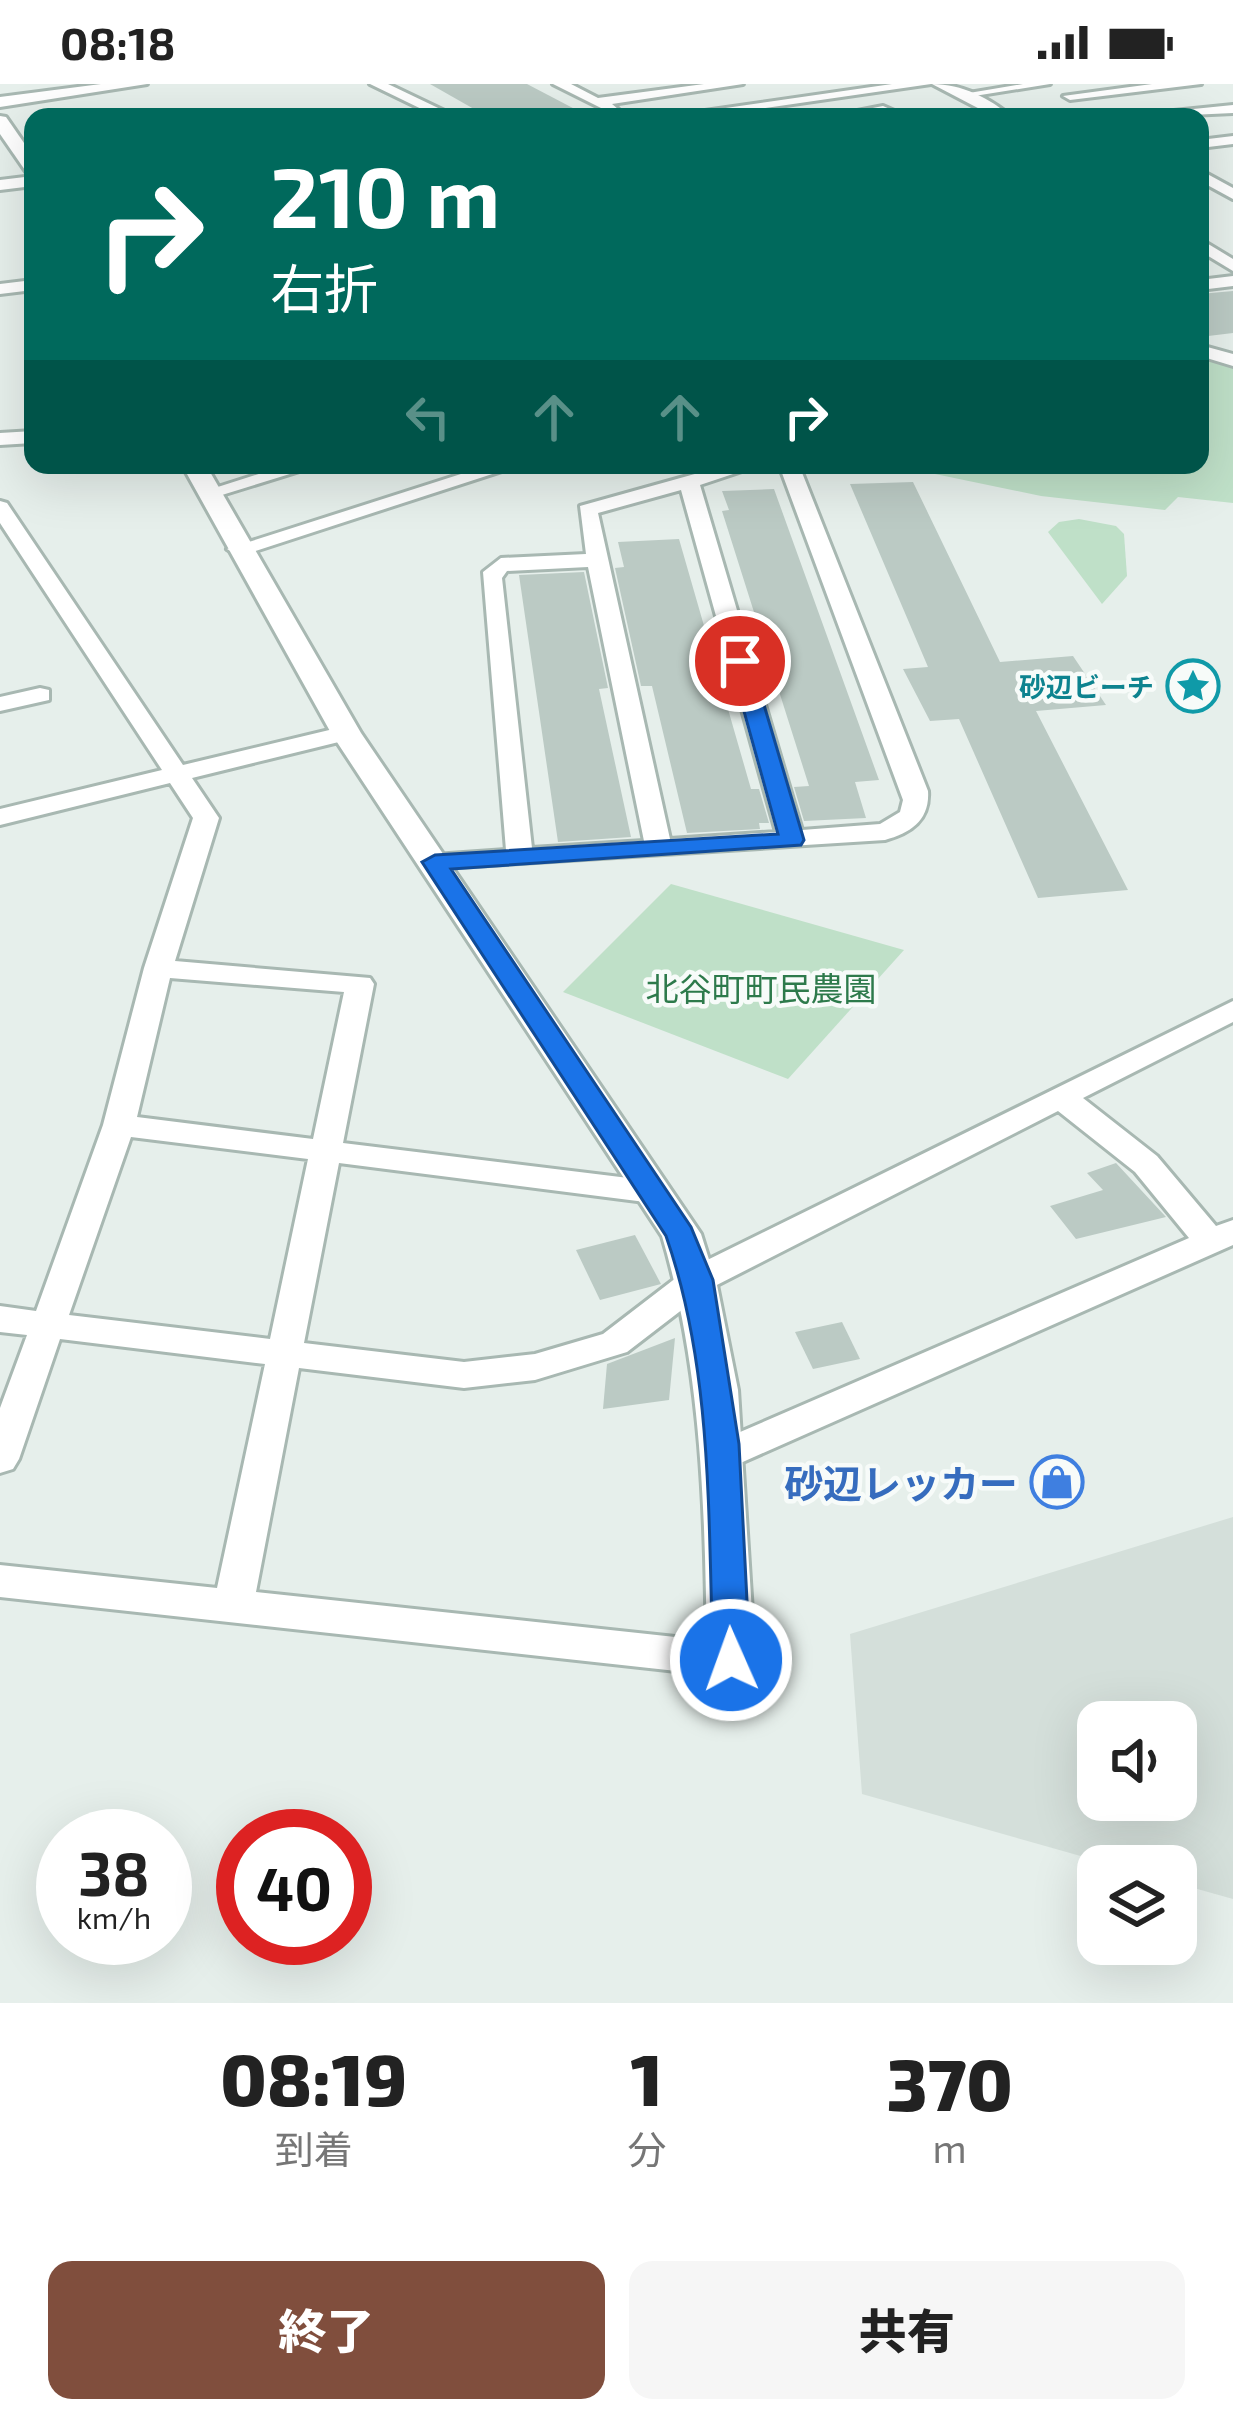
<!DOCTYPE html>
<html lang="ja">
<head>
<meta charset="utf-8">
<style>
  :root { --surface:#fff; --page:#f6f6f6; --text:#222; --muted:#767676; --accent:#804e3d }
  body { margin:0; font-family:"Exo 2","Noto Sans JP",sans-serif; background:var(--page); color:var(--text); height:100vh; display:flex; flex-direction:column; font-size:45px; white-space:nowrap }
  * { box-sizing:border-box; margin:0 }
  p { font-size:39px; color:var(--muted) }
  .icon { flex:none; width:66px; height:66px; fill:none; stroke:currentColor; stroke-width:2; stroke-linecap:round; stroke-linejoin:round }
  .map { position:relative; height:1919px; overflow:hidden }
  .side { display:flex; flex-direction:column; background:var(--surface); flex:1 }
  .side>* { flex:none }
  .guide { position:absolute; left:24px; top:24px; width:1185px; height:366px; border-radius:24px; box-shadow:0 12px 48px #0002; background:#00695c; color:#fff; overflow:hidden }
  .controls { position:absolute; left:1077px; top:1617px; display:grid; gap:24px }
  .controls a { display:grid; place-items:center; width:120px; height:120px; border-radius:24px; background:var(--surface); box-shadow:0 12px 48px #0002; font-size:60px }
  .speed { position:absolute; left:36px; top:1725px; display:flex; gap:24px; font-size:60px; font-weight:700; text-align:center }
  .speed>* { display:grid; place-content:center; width:156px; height:156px; border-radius:50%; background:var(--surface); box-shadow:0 12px 48px #0002; line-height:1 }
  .speed small { font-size:30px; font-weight:400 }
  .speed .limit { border:18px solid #d22; background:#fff; color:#111 }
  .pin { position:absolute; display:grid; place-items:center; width:102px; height:102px; color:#fff; margin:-51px; border:6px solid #fff; border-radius:50%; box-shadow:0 3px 12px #0007 }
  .me { position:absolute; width:132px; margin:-66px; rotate:358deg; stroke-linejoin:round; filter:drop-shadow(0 0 9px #0008) }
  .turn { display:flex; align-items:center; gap:42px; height:252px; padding:0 48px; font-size:54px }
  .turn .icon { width:156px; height:156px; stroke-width:2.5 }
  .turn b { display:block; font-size:84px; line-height:102px }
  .lanes { display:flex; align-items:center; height:114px; padding:0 48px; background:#0003; justify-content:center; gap:60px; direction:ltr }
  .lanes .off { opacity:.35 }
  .eta { display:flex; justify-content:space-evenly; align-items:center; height:204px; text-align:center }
  .eta b { font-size:72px; font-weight:800; line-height:84px }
  .primary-button { display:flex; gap:24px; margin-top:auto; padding:24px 48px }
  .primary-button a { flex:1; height:138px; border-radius:24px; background:var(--accent); color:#fff; font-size:48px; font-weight:800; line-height:138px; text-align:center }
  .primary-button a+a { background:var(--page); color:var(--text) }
  .status { display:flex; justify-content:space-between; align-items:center; height:84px; padding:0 60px; background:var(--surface); direction:ltr }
  .status svg { height:33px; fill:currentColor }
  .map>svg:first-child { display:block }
</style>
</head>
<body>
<div class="status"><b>08:18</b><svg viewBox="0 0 49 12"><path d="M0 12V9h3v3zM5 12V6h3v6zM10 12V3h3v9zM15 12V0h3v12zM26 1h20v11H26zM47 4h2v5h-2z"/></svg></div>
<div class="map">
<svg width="1233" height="1919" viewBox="0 0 1233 1919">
  <rect width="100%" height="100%" fill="#e6efeb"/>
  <path fill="#d4dfda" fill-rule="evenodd" d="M1233,1433V1815L1176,1799V1782H1116L862,1710L850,1550ZM1098,1638H1176V1716H1098Z"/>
  <g fill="#bfe0c8">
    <polygon points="1200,274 1233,284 1233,419 1178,413 1165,426 1041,412 935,390 916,381 1200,381"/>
    <polygon points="1079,435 1116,442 1124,450 1127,492 1102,520 1048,448 1059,438"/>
    <polygon points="671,800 904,866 788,995 563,908"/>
  </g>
  <g fill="#bbcac4">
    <polygon points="430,0 527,0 590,33 488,33"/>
    <polygon points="1233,207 1233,249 1200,253 1200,210"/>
    <polygon points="913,398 1000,578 1073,572 1106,621 1036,627 1128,806 1038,814 959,635 930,637 903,585 928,583 850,400"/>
    <polygon points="774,405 879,696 855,698 866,734 804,737 794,703 809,702 722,427 729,426 722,407"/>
    <polygon points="679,455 751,705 759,705 769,739 759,739 760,745 687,749 652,602 641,602 615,484 624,483 618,458"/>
    <polygon points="584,488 608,604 599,605 631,753 558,758 519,491"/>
    <polygon points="1116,1079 1166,1133 1076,1155 1050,1122 1103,1106 1087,1089"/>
    <polygon points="635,1151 661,1200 600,1216 576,1166"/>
    <polygon points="842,1238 860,1275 813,1285 795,1248"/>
    <polygon points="675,1254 669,1316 603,1325 607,1280"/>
  </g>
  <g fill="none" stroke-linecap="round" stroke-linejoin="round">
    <g stroke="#a8b8b2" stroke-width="6">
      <polygon id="pedestrian" points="1023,0 1050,0 968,13 963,10"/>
    </g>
    <g stroke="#a8b8b2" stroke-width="6">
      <g id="minor">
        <polygon points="370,0 388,0 457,33 438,33"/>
        <polygon points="553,0 571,0 598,14 704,0 743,0 612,20 618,25 611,29"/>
        <polygon points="892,0 931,0 703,33 663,33"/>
        <path d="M932,0C962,0 989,14 1012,33H995Z"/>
        <polygon points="1152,0 1201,0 1070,16 1063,12"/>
        <polygon points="1233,21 1233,29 1147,33 1154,29"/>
        <polygon points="883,22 908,33 842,30"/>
        <polygon points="1233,52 1233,60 1200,64 1200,56"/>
        <polygon points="1200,86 1233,104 1233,115 1200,97"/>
        <polygon points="33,92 33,102 0,106 0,96"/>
        <polygon points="1200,155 1233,175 1233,187 1200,167"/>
        <polygon points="1233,192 1233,202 1200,206 1200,196"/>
        <polygon points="33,196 33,206 0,210 0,200"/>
        <polygon points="1200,261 1233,270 1233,282 1200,272"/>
        <polygon points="33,347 33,359 0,361 0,349"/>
        <polygon points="287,381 319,381 209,415 199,409"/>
        <polygon points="489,381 520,381 246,470 238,471 227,465"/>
        <path d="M727,381H760L700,401L802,746L880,740L900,728L903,716L779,381H799L928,707C930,736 911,749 885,756L425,785L422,779L435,771L506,766L483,488L501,474L586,470L580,422ZM681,406L776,748L670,755L598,429ZM588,483L644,757L532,764L502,494L507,487Z"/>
        <path d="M0,417L7,419L183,681L346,642L358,649L355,654L192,694L219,734L175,877L370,894L374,900L343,1059L653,1097L665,1100L669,1108L665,1116L653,1119L339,1079L304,1259L464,1278L535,1270L603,1250L685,1187L1233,917V938L1083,1014L1157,1072L1216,1142L1233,1136V1161L736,1381L723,1385L710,1381L704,1371L710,1361L1189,1154L1135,1088L1058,1027L709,1205L627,1268L535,1296L464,1304L299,1284L256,1508L731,1559L745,1564L751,1576L745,1588L731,1593L0,1513V1481L217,1504L265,1280L60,1255L19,1375L13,1385L0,1389V1324L27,1251L0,1248V1222L36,1227L103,1041L144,884L193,734L170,699L0,741V725L162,686L0,439ZM170,894L344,908L313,1055L137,1033ZM131,1053L308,1075L270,1255L69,1231Z"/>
        <polygon points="40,604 49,606 49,616 0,627 0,613"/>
      </g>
    </g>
    <g stroke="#a8b8b2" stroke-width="6">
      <g id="tertiary">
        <polygon points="101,0 147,0 0,23 0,13"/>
        <polygon points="0,32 6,33 33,72 33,90 27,89 0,50"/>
        <path d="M182,381H206L361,649L701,1150L717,1201L738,1306L755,1576L748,1591L731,1597L714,1591L707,1576C705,1432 703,1291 662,1152L331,649Z"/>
      </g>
    </g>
    <use href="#pedestrian" fill="#fff" fill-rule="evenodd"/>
    <use href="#minor" fill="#fff" fill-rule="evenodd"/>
    <use href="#tertiary" fill="#fff" fill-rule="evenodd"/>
  </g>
  <path fill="#1a73e8" stroke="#114b97" stroke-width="3" d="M740,571L751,577L804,756L801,761L451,785L691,1143L713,1196L739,1360L750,1576L744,1587L731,1591L718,1587L713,1576C708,1435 713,1286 666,1152L422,778L435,771L778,750L730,577Z"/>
  <defs>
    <g id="sight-ring" transform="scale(2.7)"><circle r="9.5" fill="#f7fbf9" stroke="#0f9aa8" stroke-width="1.5"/><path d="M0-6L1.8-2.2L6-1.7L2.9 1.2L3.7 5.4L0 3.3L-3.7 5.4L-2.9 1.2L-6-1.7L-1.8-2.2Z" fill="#0f9aa8"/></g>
    <g id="shop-ring" transform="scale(2.7)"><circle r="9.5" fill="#f7fbf9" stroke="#3f7fe0" stroke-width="1.5"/><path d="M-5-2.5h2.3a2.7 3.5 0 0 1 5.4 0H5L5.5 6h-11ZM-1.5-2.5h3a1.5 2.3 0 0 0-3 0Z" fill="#3f7fe0"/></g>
  </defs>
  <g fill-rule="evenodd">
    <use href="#sight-ring" x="1193" y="602"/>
    <use href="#shop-ring" x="1057" y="1398"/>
  </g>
  <g text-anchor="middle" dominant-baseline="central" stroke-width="9" stroke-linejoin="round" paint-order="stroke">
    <g font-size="27" font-weight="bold" fill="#0d838f" stroke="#f7fbf9" text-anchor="end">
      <text x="1154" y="602">砂辺ビーチ</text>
    </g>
    <g font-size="33" fill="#2d7a4b" stroke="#f7fbf9">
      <text x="761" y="904">北谷町町民農園</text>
    </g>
    <g font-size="39" font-weight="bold" fill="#366cbe" stroke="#f7fbf9" text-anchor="end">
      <text x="1018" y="1398">砂辺レッカー</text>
    </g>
  </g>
</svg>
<div class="controls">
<a><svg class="icon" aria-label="sound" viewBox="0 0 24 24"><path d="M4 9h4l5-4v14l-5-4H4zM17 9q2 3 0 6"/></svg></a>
<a><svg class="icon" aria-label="layers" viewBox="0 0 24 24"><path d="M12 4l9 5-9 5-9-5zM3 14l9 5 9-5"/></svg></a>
</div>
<div class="speed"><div>38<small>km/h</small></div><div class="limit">40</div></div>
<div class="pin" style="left:740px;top:577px;background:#d93025"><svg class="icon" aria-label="arrive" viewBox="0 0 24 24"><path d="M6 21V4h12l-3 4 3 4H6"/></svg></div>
<svg class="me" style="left:731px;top:1576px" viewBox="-20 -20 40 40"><circle r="17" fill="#1a73e8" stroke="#fff" stroke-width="3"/><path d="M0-11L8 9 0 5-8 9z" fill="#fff"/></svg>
<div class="guide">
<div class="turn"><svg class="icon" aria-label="right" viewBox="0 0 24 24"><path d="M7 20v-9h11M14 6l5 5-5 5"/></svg><div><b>210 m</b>右折</div></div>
<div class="lanes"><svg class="icon off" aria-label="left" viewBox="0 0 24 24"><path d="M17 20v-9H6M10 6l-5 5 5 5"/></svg><svg class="icon off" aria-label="ahead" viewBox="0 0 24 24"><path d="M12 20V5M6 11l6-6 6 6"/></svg><svg class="icon off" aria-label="ahead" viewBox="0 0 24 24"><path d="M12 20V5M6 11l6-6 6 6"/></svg><svg class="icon" aria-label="right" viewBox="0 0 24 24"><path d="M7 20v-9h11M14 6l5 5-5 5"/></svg></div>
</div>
</div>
<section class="side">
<div class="eta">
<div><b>08:19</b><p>到着</p></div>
<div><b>1</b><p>分</p></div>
<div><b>370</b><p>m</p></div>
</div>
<div class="primary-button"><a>終了</a><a>共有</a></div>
</section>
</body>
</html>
